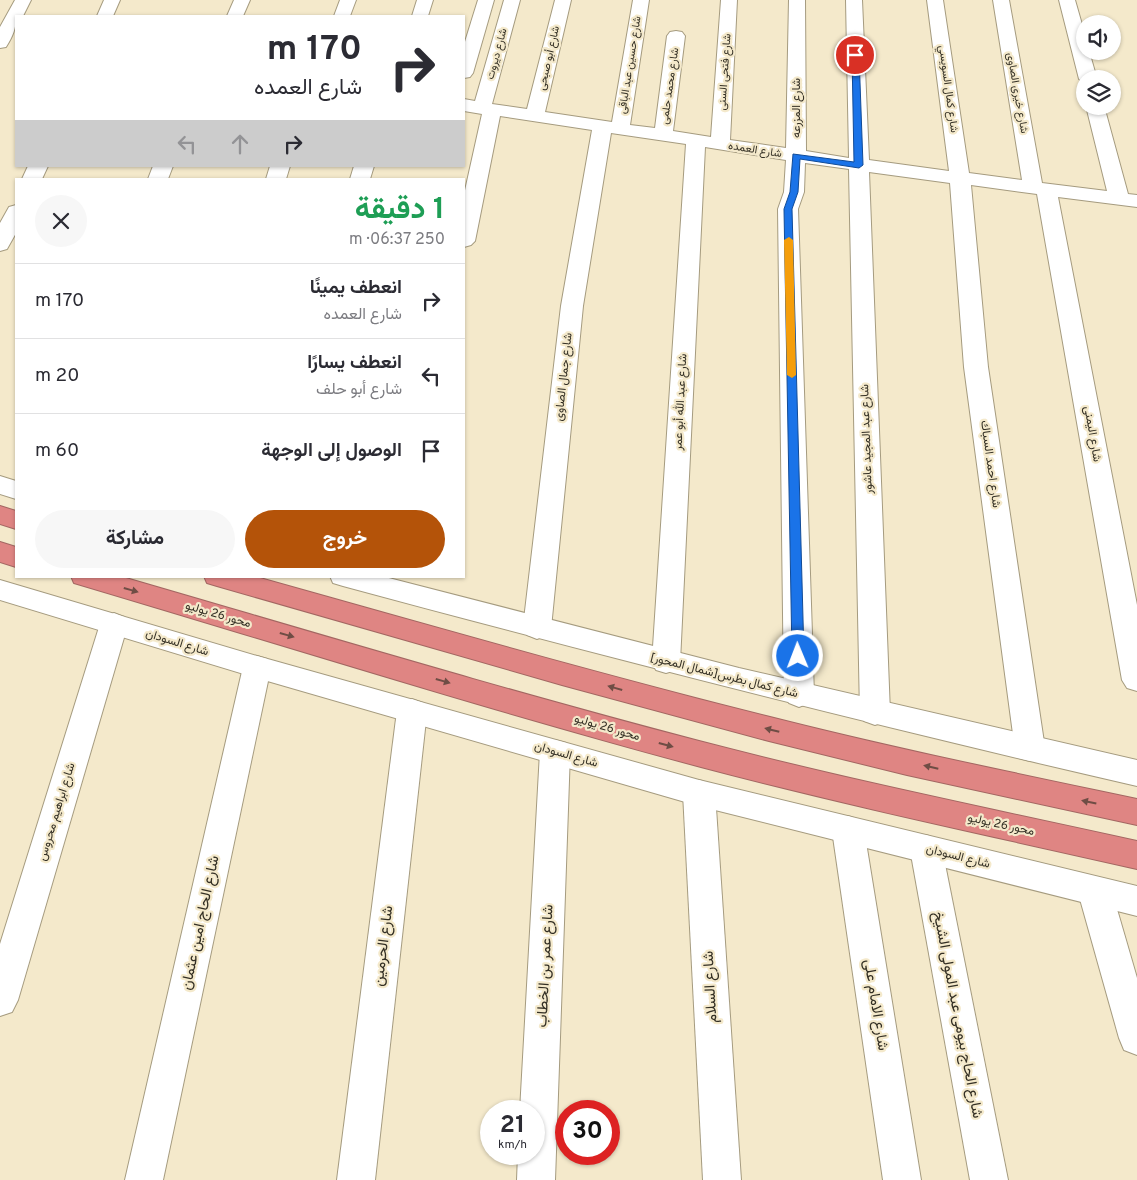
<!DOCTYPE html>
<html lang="ar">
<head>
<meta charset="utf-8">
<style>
  :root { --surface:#fff; --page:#f7f7f7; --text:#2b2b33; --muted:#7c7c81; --line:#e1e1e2; --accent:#b45309 }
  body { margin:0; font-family:Overpass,Vazirmatn,sans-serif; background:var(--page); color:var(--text); direction:rtl; height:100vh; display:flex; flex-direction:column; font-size:19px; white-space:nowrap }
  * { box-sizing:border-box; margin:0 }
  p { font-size:16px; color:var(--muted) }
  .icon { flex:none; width:28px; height:28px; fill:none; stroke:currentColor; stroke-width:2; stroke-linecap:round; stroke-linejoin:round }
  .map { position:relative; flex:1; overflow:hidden; direction:ltr }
  .details { position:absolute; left:15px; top:178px; width:450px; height:400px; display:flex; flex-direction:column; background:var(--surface); border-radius:0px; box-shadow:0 1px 4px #0004; direction:rtl }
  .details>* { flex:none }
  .guide { position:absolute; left:15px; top:15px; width:450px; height:152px; border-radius:0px; box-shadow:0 1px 4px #0004; direction:rtl; background:#fff; color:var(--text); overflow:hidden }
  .tools { position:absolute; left:1076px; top:15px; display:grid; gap:10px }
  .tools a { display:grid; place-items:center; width:45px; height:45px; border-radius:50%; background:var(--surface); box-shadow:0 1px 4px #0004; font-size:25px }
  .speed { position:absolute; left:480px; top:1100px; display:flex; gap:10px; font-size:25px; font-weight:700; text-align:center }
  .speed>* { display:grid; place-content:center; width:65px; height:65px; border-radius:50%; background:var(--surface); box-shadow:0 1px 4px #0004; line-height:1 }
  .speed small { font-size:12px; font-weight:400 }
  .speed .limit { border:8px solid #d22; background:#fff; color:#111 }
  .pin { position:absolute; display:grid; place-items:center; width:42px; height:42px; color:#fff; margin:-21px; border:2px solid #fff; border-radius:50%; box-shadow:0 1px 5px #0007 }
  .me { position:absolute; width:55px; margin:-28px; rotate:359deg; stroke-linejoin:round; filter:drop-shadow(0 0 4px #0008) }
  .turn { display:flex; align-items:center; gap:18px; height:105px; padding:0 20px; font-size:22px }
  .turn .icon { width:65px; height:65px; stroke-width:2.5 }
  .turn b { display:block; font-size:35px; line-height:42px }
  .lanes { display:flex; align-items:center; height:48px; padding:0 20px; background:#0003; justify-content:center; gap:25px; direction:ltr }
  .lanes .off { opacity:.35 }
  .round { display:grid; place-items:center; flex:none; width:52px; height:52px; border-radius:26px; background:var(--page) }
  .overview { display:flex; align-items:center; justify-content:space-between; height:85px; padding:0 20px }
  h1 { font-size:30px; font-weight:700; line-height:38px; color:#1e9e55 }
  .button { display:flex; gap:10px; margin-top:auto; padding:10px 20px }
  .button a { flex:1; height:58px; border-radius:30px; background:var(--accent); color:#fff; font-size:20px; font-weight:700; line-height:58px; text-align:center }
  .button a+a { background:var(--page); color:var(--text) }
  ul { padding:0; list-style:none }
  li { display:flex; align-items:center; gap:15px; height:75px; padding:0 20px; border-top:1px solid var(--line) }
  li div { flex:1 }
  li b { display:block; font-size:19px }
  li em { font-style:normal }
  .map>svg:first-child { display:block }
</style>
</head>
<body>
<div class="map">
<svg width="1137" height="1180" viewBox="0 0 1137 1180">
  <rect width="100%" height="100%" fill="#f4e9cb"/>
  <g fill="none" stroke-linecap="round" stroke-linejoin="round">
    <g stroke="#a59b7f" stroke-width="2">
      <g id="street">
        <path d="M15,0H31L23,16H16C16,28 13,36 6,47L0,48V27Z"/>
        <polygon points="104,0 120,0 113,16 97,16"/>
        <polygon points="234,0 250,0 243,16 227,16"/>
        <polygon points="340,0 356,0 350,16 334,16"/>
        <polygon points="417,0 433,0 428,16 412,16"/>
        <polygon points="478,0 494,0 473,73 470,77 464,78 464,45"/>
        <polygon points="504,0 520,0 492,104 527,109 555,0 571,0 545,112 612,122 633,0 649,0 630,125 655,128 667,36 670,32 676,31 682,32 685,36 673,131 711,137 721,0 737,0 730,140 786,148 789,0 805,0 806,151 849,158 846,0 862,0 869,160 949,171 927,0 943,0 969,173 1022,180 993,0 1009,0 1042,183 1107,191 1086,106 1104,106 1128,194 1137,195 1137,207 1058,197 1137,605 1137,691 1127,688 1122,680 1037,194 971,185 988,367 1045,749 1041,758 1030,761 1019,758 1015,749 964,367 950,183 869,172 890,713 886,721 875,725 864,721 860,713 849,169 805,163 804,192 798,209 814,695 809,703 799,707 789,703 784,695 778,209 784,192 786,160 705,147 680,662 676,670 666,673 656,670 652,662 686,144 611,133 583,306 551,628 547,635 537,639 527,635 523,628 561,306 592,130 500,116 475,241 471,245 464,247 464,195 482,114 464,111 464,99 475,101"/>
        <polygon points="1059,0 1075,0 1085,35 1085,51 1089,51 1097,79 1085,79 1085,84 1079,79"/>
        <polygon points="28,166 48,166 42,179 22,179"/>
        <polygon points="153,166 173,166 168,179 148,179"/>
        <polygon points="270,166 290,166 286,179 266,179"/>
        <polygon points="354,166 374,166 370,179 350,179"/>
        <polygon points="16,205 16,233 7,249 0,251 0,223 9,207"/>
        <polygon points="114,613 124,617 128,624 18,1000 12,1012 0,1016 0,944 100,624 104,617"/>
        <polygon points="257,656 267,659 271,667 163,1180 125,1180 243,667 247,659"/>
        <polygon points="412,699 423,703 427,711 375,1180 337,1180 397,711 401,703"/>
        <polygon points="555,740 566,743 570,752 555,1180 517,1180 518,1154 534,1154 534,1111 520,1111 540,752 544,743"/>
        <polygon points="699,780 710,784 715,793 741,1180 703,1180 683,793 688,784"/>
        <polygon points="848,816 859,820 864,830 921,1180 883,1180 832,830 837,820"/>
        <polygon points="926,835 937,839 942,849 1008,1180 970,1180 910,849 915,839"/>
        <polygon points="1095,877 1107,882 1112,892 1137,978 1137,1055 1124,1050 1119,1038 1078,892 1083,882"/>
      </g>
    </g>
    <g stroke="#a59b7f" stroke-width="2">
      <g id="secondary">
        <polygon points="0,476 16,481 16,499 0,494"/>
        <path d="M330,576H381L739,668L1137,760V786C871,725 606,657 343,586L333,583Z"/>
        <polygon points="0,580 257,656 699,780 1137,886 1137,916 699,806 257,678 0,600"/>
      </g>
    </g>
    <g stroke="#a36762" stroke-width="2">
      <g id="highway">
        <polygon points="0,506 16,511 16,529 0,524"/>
        <polygon points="0,542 16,547 16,567 0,562"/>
        <path d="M71,576H119C312,632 504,690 699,741C844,779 991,809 1137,841V869C991,836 845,805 701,767C491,711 283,645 74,583Z"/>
        <path d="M204,576H253C425,624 597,674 770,717C892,748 1014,773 1137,799V825L907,775L769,741L562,685L217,586L207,583Z"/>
      </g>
    </g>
    <use href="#street" fill="#fff" fill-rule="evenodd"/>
    <use href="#secondary" fill="#fff" fill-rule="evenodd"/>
    <use href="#highway" fill="#df8583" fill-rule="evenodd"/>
  </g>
  <defs><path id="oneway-solid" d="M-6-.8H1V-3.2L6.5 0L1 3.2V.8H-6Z" transform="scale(1.25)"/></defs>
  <g fill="#6f4d45">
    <use href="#oneway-solid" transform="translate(131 590) rotate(16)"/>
    <use href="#oneway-solid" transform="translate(287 635) rotate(16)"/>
    <use href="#oneway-solid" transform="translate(443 681) rotate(16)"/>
    <use href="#oneway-solid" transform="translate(615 688) rotate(-164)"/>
    <use href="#oneway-solid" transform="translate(772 730) rotate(-166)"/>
    <use href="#oneway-solid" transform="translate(666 745) rotate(15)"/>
    <use href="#oneway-solid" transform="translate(931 767) rotate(-167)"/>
    <use href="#oneway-solid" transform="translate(1089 802) rotate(-168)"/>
  </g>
  <polygon fill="#1a73e8" stroke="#114b97" points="855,53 859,55 863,165 859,168 800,159 798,192 792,209 804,656 798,661 792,656 784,209 790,192 793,154 854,162 852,55"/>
  <polygon fill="#f59e0b" points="789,237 793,240 796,375 792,378 787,375 784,240"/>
  <g text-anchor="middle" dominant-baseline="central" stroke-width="4.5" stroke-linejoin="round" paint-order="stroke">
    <g font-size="11" fill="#332f24" stroke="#f4e9cb">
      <text transform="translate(497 54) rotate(-75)">شارع ديروت</text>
      <text transform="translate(549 58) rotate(-77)">شارع أبو صبحى</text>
      <text transform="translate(630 65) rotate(-81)">شارع حسين عبد الباقى</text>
      <text transform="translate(725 72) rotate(-86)">شارع فتحى السنى</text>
      <text transform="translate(670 86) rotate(-82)">شارع محمد حلمى</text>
      <text transform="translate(948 89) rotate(82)">شارع كمال السويسي</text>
      <text transform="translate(1017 93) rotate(80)">شارع خيرى الصاوى</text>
      <text transform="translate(755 150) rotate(9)">شارع العمده</text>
    </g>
    <g font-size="12" fill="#332f24" stroke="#f4e9cb">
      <text transform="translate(797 108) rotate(-90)">شارع المزرعه</text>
      <text transform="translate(564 377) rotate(-84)">شارع جمال الصاوى</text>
      <text transform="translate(681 402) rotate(-87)">شارع عبد الله أبو عمر</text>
      <text transform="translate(1092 434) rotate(80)">شارع اليمنى</text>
      <text transform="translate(867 439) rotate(-92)">شارع عبد المجيد عاشور</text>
      <text transform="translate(990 464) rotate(82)">شارع احمد السباك</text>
      <text transform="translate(218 615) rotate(16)">محور 26 يوليو</text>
      <text transform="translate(177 643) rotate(17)">شارع السودان</text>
      <text transform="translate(724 676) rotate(14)">شارع كمال بطرس[شمال المحور]</text>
      <text transform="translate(607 728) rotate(16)">محور 26 يوليو</text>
      <text transform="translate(566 755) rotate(16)">شارع السودان</text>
      <text transform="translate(57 812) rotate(-73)">شارع ابراهيم محروس</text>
      <text transform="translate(1001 825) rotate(12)">محور 26 يوليو</text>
      <text transform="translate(958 857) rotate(14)">شارع السودان</text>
    </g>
    <g font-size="15" fill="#332f24" stroke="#f4e9cb">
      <text transform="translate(201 923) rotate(-78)">شارع الحاج امين عثمان</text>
      <text transform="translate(384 946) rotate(-83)">شارع الحرمين</text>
      <text transform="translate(546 966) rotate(-87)">شارع عمر بن الخطاب</text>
      <text transform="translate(711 987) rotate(-93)">شارع السلام</text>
      <text transform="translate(875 1005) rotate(81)">شارع الامام على</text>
      <text transform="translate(957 1015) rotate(79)">شارع الحاج بيومى عبد المولى الشيخ</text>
    </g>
  </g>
</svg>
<div class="tools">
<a><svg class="icon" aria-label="sound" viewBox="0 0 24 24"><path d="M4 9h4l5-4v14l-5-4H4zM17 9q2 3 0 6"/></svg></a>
<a><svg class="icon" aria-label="layers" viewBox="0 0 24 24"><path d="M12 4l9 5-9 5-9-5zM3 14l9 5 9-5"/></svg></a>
</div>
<div class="speed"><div>21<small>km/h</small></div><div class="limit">30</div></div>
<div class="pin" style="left:855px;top:55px;background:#d93025"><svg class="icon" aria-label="arrive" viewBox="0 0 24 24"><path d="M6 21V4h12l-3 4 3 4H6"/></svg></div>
<svg class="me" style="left:798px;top:656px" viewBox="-20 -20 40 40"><circle r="17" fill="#1a73e8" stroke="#fff" stroke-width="3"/><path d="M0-11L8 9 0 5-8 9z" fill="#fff"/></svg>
<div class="guide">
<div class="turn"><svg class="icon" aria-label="right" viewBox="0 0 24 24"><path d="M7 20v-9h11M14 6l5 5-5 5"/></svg><div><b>170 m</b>شارع العمده</div></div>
<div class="lanes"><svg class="icon off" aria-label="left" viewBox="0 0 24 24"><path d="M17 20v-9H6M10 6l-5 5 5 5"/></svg><svg class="icon off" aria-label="ahead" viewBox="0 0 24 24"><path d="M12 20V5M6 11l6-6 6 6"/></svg><svg class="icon" aria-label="right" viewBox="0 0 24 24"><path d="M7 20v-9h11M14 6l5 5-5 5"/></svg></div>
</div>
<section class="details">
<div class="overview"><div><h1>1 دقيقة</h1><p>250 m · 06:37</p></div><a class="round"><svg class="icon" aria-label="close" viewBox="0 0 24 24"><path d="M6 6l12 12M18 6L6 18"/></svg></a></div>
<ul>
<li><svg class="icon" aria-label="right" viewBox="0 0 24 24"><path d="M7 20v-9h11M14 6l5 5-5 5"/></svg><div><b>انعطف يمينًا</b><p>شارع العمده</p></div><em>170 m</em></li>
<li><svg class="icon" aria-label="left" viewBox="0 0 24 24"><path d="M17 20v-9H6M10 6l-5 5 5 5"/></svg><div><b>انعطف يسارًا</b><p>شارع أبو حلف</p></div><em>20 m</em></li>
<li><svg class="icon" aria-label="arrive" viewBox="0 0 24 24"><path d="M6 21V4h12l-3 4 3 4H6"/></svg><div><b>الوصول إلى الوجهة</b></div><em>60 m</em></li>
</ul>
<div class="button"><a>خروج</a><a>مشاركة</a></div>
</section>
</div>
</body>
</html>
